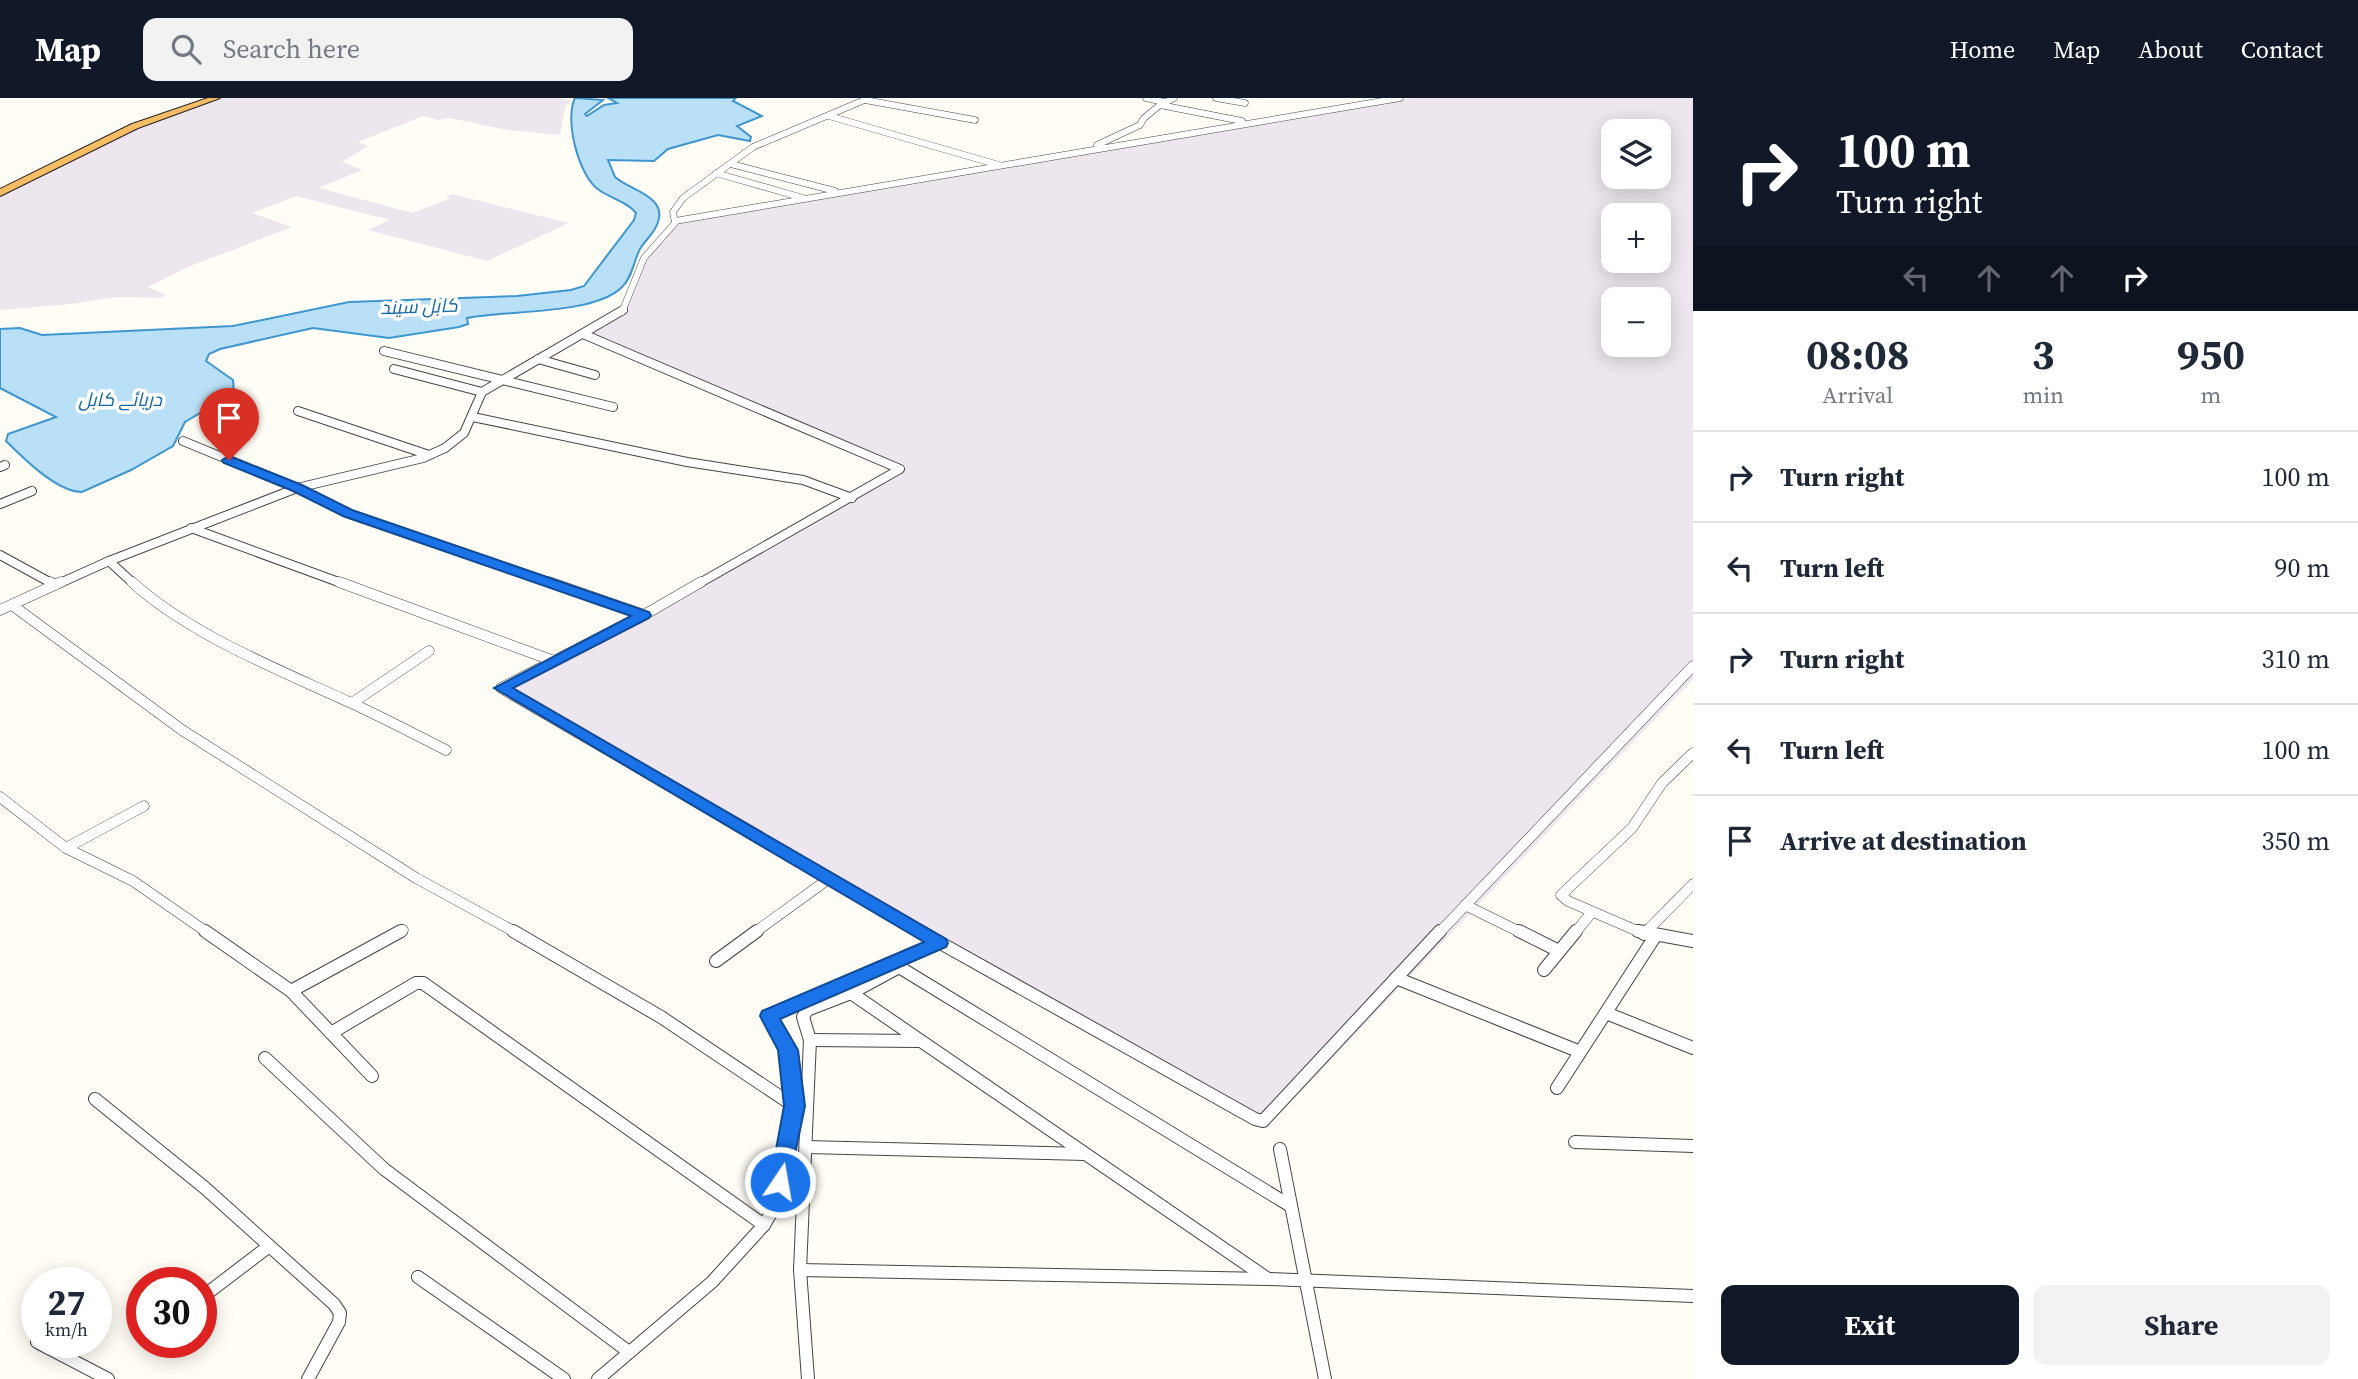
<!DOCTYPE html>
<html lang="en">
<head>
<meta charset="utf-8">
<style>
  :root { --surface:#fff; --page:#f2f2f3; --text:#1f2937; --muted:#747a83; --line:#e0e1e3; --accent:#111827 }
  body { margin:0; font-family:"Source Serif 4",Cairo,serif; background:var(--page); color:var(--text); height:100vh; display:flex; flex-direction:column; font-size:26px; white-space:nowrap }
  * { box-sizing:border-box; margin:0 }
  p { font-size:23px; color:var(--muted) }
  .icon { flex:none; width:38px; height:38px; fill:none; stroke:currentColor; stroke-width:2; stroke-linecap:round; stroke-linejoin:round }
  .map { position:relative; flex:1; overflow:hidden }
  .panel { display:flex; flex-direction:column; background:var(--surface); width:665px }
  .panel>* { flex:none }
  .top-card { background:#111827; color:#fff; overflow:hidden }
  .tools { position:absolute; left:1601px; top:21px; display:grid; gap:14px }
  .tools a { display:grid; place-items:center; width:70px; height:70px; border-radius:14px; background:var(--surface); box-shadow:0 4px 18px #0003; font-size:35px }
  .speed { position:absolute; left:21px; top:1169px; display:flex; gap:14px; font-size:35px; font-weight:700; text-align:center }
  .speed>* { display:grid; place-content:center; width:91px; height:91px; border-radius:50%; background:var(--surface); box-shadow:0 4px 18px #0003; line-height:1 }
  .speed small { font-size:18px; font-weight:400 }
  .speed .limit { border:10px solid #d22; background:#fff; color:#111 }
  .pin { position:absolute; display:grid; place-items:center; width:60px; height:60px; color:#fff; margin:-72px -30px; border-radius:50% 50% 50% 0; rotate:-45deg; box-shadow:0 0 7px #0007 }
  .pin .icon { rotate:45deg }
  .me { position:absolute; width:77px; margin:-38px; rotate:12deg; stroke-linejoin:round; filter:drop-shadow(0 0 5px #0008) }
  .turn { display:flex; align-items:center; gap:24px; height:147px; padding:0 28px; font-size:32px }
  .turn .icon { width:91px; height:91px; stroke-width:2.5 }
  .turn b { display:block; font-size:49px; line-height:60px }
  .lanes { display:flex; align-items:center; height:66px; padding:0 28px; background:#0003; justify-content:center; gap:35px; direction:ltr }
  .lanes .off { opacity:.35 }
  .eta { display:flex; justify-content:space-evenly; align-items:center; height:119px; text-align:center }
  .eta b { font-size:42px; font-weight:700; line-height:49px }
  .primary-button { display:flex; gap:14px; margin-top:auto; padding:14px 28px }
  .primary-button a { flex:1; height:80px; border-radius:14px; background:var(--accent); color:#fff; font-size:28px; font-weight:700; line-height:80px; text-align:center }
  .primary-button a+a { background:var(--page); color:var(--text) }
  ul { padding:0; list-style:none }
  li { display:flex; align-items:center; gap:21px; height:91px; padding:0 28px; border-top:2px solid var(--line) }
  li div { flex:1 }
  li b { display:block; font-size:26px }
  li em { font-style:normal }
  header { display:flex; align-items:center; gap:42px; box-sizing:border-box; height:98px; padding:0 35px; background:var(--accent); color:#fff }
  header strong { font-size:33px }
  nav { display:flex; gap:38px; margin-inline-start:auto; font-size:24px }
  .search { width:490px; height:63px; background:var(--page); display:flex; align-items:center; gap:18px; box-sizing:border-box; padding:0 24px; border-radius:14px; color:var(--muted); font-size:26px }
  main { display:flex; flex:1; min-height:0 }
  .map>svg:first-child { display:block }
</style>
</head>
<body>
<header>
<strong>Map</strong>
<div class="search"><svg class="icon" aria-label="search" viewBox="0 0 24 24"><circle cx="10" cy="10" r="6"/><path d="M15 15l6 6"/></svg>Search here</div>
<nav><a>Home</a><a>Map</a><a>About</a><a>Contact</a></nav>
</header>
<main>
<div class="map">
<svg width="1693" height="1281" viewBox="0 0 1693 1281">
  <rect width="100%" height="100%" fill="#fffdf5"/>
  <g fill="#eee6ef" fill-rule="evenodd">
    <polygon points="216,0 560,0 571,3 565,9 560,37 508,32 449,20 439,22 423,18 358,44 368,48 342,64 362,72 319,90 413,115 450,100 447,98 452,96 569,125 487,163 368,132 390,122 296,98 252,115 292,129 188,169 148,189 166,197 161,200 116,199 71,206 0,212 0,95 135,28"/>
    <path d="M1413,0H1693V581L1266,1030L508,594L900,371L583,236L623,213L644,160L675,125ZM1614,33H1659V79H1614ZM1614,117H1659V163H1614ZM1614,201H1659V247H1614Z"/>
  </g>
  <path fill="#b9e0f7" stroke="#3f96cf" stroke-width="2" d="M575,0L603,2L585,16L587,18L604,7L617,5L608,0H736L733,3L762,18L737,28L751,39L750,43L718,37L668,51L654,63L608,62L615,79C629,92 667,98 658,124C655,135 645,142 640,151C634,162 632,180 622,189C595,217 506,212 467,220L468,226L459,229L389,240L313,230L220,251L209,256L206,263L233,282L234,295L185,324L173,348L131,372L82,394C57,394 23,360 6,343L8,336L56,319L0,290V231L20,230L42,237L233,228L349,204L517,198L571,192L584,188L634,122L636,115C628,104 610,100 599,92C579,79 564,22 575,0Z"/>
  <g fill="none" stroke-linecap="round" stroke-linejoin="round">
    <g stroke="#444" stroke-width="7">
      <g id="minor-far3">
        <polyline points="1146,0 1164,4"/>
        <polyline points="1216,0 1245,5"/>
        <polyline points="865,2 975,22"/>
        <polyline points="1160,7 1242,23"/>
        <polyline points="829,18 999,67"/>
        <polyline points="1097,47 1140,27 1144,20 1160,7 1174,0"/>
        <polyline points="731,66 835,93"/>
        <polyline points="716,75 803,100"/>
        <polyline points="675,123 1400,0"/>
        <polyline points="622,214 644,160 675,125 673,114 683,100 753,49 869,0"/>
      </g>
    </g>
    <g stroke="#444" stroke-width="10">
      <g id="minor-far2">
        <polyline points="583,236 900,371 698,486"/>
        <polyline points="384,253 613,309"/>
        <polyline points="538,261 595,277"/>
        <polyline points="394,271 482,294"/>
        <polyline points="298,313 429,357"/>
        <polyline points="473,319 687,364 803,382 852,400"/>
        <polyline points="183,343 297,390 347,415 554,486"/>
        <polyline points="0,369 5,367"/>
        <polyline points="0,406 32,393"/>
        <polyline points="191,430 344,486"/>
        <polyline points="0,457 53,486"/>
        <polyline points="109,463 134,486"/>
        <polyline points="58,486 109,463 297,390 423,360 445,350 464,335 482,294 623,212"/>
      </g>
    </g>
    <g stroke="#444" stroke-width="11">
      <g id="minor-far1">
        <polyline points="50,484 55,487"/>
        <path d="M132,484C189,536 279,572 349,604C382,619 414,636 446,652"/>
        <polyline points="339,484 554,563"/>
        <polyline points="549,484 644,517"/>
        <polyline points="701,484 644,517 501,590 922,835"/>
        <polyline points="12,507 182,632 416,780 517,835"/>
        <polyline points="0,512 61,484"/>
        <polyline points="352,605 429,553"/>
        <polyline points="0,699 66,750 133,783 208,835"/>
        <polyline points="66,750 144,708"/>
        <polyline points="1465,807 1522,835"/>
        <polyline points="397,835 403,832"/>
        <polyline points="754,835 827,782"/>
        <polyline points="1439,835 1693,568"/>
        <polyline points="1575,835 1592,814"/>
        <polyline points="1642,835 1568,803 1561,797 1632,730 1662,685 1693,655"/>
        <polyline points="1645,835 1693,786"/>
      </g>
    </g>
    <g stroke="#444" stroke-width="14">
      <g id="minor">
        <polyline points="205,833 291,893 372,978"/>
        <polyline points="513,833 661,919 794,1008"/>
        <polyline points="919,833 1255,1021 1263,1023 1440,833"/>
        <polyline points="1519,833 1559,853"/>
        <polyline points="1638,833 1693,843"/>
        <polyline points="1644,836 1647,833"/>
        <polyline points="716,863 757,833"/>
        <polyline points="1544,872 1576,833"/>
        <polyline points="1396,880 1578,953"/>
        <polyline points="291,893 401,833"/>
        <polyline points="851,895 1268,1181"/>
        <polyline points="1606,915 1693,950"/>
        <polyline points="331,935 416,885 423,885 764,1127"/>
        <polyline points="810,942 918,943"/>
        <polyline points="265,960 384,1071 629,1254"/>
        <polyline points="1557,990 1656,837"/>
        <polyline points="95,1001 205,1090 334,1206 340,1215 339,1224 308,1281"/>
        <polyline points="1575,1044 1693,1048"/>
        <polyline points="806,1049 1085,1056"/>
        <polyline points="1280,1051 1325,1281"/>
        <polyline points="800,1172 1268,1181 1693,1198"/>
        <polyline points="418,1179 564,1281"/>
        <polyline points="201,1200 268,1149"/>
        <polyline points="37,1244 108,1281"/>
        <polyline points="598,1281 712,1184 764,1127 775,1108 794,1008 788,952 769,918 939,845"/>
        <polyline points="808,1281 800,1172 810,942 803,919 807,912 851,895 899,869 1289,1107"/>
      </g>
    </g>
    <g stroke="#222" stroke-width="2">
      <polygon id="trunk" points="208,0 220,0 138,30 0,98 0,91 132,26"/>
    </g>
    <use href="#minor-far3" stroke="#fff" stroke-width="6"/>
    <use href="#minor-far2" stroke="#fff" stroke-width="8"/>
    <use href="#minor-far1" stroke="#fff" stroke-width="10"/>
    <use href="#minor" stroke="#fff" stroke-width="12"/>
    <use href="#trunk" fill="#f7bc64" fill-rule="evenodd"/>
  </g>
  <polygon fill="#1a73e8" stroke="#114b97" stroke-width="2" points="229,358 302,387 352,412 649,514 651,517 649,520 513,590 946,841 948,845 946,849 780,921 798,952 805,1008 788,1090 780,1092 773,1090 770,1084 784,1008 778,952 760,918 762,913 924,844 494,590 631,518 343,418 293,393 224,365 222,362"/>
  <g text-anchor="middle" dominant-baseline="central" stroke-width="7" stroke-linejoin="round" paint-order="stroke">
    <g font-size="19" font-style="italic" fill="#1768a6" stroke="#fff">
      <text transform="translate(419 208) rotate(-2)">کابل سيند</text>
      <text x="120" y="301">دریائے کابل</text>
    </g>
  </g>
</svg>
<div class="tools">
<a><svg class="icon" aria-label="layers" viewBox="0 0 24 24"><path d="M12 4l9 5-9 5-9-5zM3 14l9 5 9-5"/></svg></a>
<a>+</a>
<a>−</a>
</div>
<div class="speed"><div>27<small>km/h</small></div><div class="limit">30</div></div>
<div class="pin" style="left:229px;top:362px;background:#d93025"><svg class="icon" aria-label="arrive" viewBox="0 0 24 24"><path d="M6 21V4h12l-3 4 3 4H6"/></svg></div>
<svg class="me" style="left:780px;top:1084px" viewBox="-20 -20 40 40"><circle r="17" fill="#1a73e8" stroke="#fff" stroke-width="3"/><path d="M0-11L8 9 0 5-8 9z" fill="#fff"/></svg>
</div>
<section class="panel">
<div class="top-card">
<div class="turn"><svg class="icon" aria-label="right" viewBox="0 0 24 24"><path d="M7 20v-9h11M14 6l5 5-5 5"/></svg><div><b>100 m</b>Turn right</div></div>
<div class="lanes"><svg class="icon off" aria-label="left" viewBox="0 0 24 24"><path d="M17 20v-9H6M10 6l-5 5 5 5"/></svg><svg class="icon off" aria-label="ahead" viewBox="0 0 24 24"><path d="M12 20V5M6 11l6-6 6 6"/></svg><svg class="icon off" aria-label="ahead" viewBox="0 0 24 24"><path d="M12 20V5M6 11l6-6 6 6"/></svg><svg class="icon" aria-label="right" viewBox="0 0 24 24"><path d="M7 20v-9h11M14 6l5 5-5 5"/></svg></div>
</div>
<div class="eta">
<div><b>08:08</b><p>Arrival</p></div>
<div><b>3</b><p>min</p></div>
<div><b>950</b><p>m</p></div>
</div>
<ul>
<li><svg class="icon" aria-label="right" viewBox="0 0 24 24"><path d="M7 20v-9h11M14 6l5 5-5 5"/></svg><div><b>Turn right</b></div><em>100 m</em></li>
<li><svg class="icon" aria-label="left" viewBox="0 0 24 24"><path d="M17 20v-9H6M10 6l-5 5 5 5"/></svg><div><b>Turn left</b></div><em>90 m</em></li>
<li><svg class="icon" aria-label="right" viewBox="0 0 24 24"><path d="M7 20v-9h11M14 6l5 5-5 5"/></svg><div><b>Turn right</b></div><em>310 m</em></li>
<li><svg class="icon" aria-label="left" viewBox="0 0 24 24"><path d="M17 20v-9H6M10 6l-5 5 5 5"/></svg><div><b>Turn left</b></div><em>100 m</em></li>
<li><svg class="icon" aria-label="arrive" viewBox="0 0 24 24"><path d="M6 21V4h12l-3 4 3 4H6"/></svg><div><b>Arrive at destination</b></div><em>350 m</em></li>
</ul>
<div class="primary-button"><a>Exit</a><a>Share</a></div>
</section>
</main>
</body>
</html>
